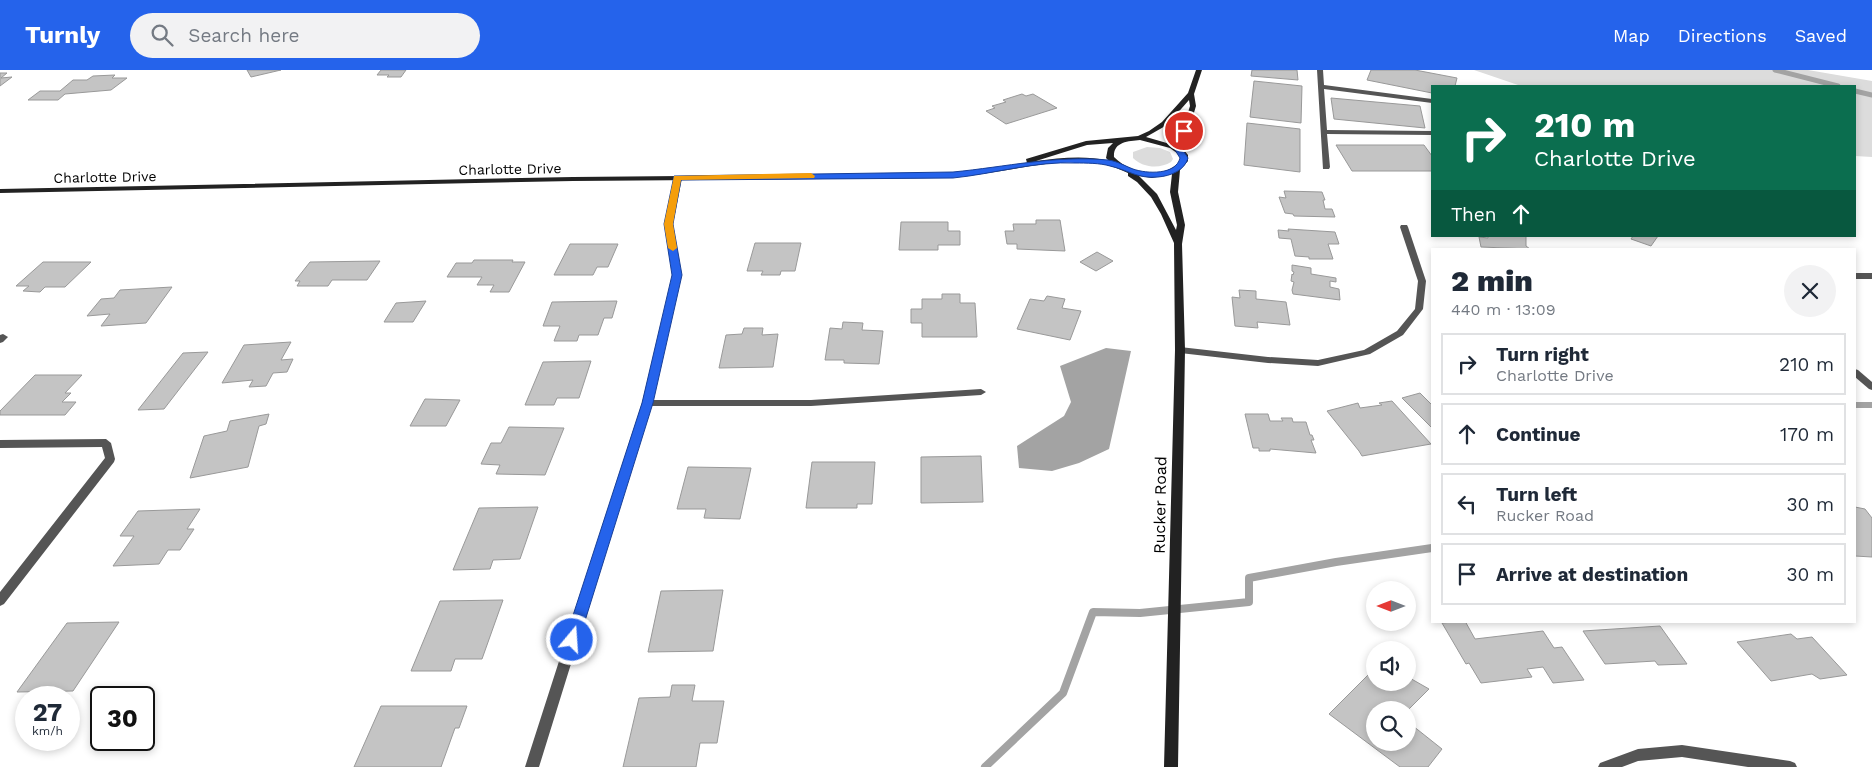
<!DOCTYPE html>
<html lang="en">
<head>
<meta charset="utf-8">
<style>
  :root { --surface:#fff; --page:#f2f2f3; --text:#1f2937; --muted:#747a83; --line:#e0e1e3; --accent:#2563eb }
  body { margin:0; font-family:"Work Sans",sans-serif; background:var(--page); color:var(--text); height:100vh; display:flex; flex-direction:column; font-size:19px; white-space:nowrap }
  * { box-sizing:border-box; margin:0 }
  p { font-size:16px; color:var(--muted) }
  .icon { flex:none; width:28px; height:28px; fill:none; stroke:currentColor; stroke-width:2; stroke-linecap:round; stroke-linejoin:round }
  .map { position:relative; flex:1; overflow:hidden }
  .panel { position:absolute; left:1431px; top:178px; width:425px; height:375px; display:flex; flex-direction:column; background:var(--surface); border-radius:0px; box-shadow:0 2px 8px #0003 }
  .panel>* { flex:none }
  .banner { position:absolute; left:1431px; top:15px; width:425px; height:152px; border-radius:0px; box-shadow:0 2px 8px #0003; background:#0b6e4f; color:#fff; overflow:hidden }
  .needle { width:32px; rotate:270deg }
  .buttons { position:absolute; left:1366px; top:511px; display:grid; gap:10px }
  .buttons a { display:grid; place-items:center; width:50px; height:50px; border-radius:50%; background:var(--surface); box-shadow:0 2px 8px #0003; font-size:25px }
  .speed { position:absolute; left:15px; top:616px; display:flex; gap:10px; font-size:25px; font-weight:700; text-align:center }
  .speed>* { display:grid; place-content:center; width:65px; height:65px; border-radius:50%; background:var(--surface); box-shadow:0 2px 8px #0003; line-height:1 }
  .speed small { font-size:12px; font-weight:400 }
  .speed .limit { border:2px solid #111; border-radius:8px; background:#fff; color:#111 }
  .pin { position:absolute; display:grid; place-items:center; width:42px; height:42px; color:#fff; margin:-21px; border:2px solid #fff; border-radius:50%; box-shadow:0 1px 5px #0007 }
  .me { position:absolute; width:55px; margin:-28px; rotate:18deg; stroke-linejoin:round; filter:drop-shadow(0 0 4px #0008) }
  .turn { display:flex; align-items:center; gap:18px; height:105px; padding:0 20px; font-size:22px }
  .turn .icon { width:65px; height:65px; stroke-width:2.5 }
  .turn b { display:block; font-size:35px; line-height:42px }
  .then { display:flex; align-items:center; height:48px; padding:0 20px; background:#0003; gap:10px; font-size:19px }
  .round { display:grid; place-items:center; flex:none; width:52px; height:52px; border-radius:26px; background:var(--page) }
  .head { display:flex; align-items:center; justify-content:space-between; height:85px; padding:0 20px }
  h1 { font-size:30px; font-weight:800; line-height:38px }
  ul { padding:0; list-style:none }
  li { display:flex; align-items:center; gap:15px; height:62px; margin:0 10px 8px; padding:0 10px; border:2px solid var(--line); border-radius:0px }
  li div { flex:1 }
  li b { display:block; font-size:19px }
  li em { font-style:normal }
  header { display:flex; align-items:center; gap:30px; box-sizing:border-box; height:70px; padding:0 25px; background:var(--accent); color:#fff }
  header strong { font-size:24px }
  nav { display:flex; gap:28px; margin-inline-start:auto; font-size:18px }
  .search { width:350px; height:45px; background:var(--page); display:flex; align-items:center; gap:12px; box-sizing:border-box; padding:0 18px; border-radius:28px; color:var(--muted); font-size:19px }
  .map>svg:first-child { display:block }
</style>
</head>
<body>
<header>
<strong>Turnly</strong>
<div class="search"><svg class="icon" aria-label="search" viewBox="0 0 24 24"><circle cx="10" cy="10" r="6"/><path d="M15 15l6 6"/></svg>Search here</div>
<nav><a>Map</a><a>Directions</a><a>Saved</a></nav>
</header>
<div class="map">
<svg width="1872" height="697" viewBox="0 0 1872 697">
  <rect width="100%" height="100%" fill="#fff"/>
  <g fill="#dcdcdc">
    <polygon points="1474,0 1808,0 1872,11 1872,87 1855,86 1855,16 1521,16"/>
    <path d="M1147,77L1160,78L1170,82L1173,89L1171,92C1160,99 1143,98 1133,88V82Z"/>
  </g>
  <polygon fill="#a3a3a3" points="1106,278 1131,281 1109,379 1079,393 1052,401 1019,398 1017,376 1064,346 1071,332 1060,296"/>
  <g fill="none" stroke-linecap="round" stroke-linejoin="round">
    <g stroke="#a3a3a3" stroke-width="5">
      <polyline points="1775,0 1838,16"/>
      <polyline points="1855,21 1872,25"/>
    </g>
    <polyline stroke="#a3a3a3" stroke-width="6" points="1855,335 1872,335"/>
    <polyline stroke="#a3a3a3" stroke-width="8" points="985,697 1063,623 1093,542 1140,543 1249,532 1249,508 1336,492 1432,478"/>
  </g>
  <g fill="#c4c4c4" stroke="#999">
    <polygon points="247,0 281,0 251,7"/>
    <polygon points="381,0 406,0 401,7 387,7 389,5 377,5"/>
    <polygon points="1252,0 1297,0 1298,10 1251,6"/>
    <polygon points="1371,0 1415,0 1457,8 1455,16 1432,16 1432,23 1367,10"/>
    <polygon points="0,3 7,3 1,8 12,7 0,16"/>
    <polygon points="115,5 112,8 127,8 111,20 65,24 58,30 28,30 40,21 60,21 73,10 87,10 93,6"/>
    <polygon points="1254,11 1302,16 1301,53 1250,47"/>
    <polygon points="1022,24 1026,26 1033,24 1057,38 1006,54 986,41 995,38 992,36 1006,32 1003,30"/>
    <polygon points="1331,28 1420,36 1425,58 1334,49"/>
    <polygon points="1247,53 1300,59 1300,102 1244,95"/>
    <polygon points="1336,75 1424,75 1432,86 1432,101 1352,101"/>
    <polygon points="1284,121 1322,122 1325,130 1323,130 1325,139 1332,139 1335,147 1294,146 1293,144 1285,143 1279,127 1286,128"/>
    <polygon points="1036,150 1060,150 1065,181 1017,179 1017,174 1007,174 1005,161 1014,161 1013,154 1036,154"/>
    <polygon points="901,152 948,152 948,161 960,161 960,175 938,175 938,180 899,180"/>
    <polygon points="1288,159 1335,162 1339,174 1328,174 1333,189 1309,189 1309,187 1295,186 1291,169 1279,168 1278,160 1289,161"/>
    <polygon points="1488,166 1526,166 1526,176 1530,179 1481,177 1479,167 1488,168"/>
    <polygon points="1633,166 1658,166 1651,176 1631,169"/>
    <polygon points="755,173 801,173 795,201 781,201 780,205 761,205 763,201 747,201"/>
    <polygon points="570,174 618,174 608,197 597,197 593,205 554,205"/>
    <polygon points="1097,182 1113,191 1096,201 1080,192"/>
    <polygon points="474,190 513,190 512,192 525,192 509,222 490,222 494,215 477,215 482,207 447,207 456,193 472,193"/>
    <polygon points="380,191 367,210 332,210 328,216 297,216 300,211 295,211 310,192"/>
    <polygon points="43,192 91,192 65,217 45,217 40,222 23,221 29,216 16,216"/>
    <polygon points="1292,195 1311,198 1311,204 1336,208 1336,212 1330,211 1330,217 1339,219 1340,230 1293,224 1292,220 1294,212 1291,211 1292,204 1293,205 1294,202 1292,201"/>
    <polygon points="172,217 146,253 101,256 110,244 87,246 101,229 114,228 120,220"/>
    <polygon points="1239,220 1256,221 1256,229 1286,232 1290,255 1257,252 1258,258 1235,256 1232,227 1240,228"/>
    <polygon points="942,224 960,224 960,233 975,233 977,267 922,267 922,253 911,253 911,239 922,239 922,229 942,229"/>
    <polygon points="1047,226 1065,229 1062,238 1081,241 1070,270 1017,259 1030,229 1044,231"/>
    <polygon points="426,231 413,252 384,252 396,233"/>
    <polygon points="617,231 612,248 604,248 598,265 579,265 577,271 554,271 560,256 543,256 552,232"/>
    <polygon points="843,252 863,253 862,260 883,261 879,294 844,293 844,290 825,290 830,258 842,259"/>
    <polygon points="744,258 763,258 762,265 778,264 773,297 719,298 726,265 742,264"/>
    <polygon points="291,272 281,290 293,289 287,302 273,303 266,316 249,317 253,310 222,313 244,275"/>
    <polygon points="208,282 164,339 138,340 183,283"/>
    <polygon points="591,291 579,328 557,328 554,335 525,335 543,292"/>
    <polygon points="35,305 82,305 65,323 71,323 62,332 76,332 65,345 0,345 0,341"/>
    <polygon points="1420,323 1432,335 1432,358 1402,328"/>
    <polygon points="425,329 460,330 446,356 410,356"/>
    <polygon points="1392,331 1431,374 1362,386 1359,381 1327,341 1358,333 1360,338 1382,335 1379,333"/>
    <polygon points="269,344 266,354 259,356 248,397 190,408 204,366 227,361 230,351"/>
    <polygon points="1245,344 1268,344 1270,351 1283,351 1281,348 1292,348 1293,352 1306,352 1310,365 1312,365 1314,370 1311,370 1316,383 1270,379 1270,381 1259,381 1259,378 1253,378"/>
    <polygon points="509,357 564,358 545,405 496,404 500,395 481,394 491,373 501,373"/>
    <polygon points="981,386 983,432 921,433 921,387"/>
    <polygon points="812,392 875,392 872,434 857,434 857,438 806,438"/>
    <polygon points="688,397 751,398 740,449 704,448 706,439 677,439"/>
    <polygon points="538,437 520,489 493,490 490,499 453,500 479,438"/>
    <polygon points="1855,437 1865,439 1872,448 1872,487 1855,486"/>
    <polygon points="200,439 187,459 194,459 180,480 168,480 159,494 113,496 134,466 120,466 138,441"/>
    <polygon points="723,520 713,581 648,582 661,521"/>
    <polygon points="503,530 482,589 455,589 451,601 411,601 440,531"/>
    <polygon points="1465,551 1475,569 1543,561 1554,578 1562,577 1584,610 1553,613 1543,597 1527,599 1532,607 1481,613 1469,593 1466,594 1442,553"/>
    <polygon points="119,552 73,621 17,622 67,553"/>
    <polygon points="1660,556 1687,594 1658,595 1655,591 1605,594 1583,561"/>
    <polygon points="1791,564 1797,569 1812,567 1847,605 1820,609 1812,604 1771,611 1737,572"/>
    <polygon points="1375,598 1375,612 1408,612 1408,607 1429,619 1408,640 1375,640 1375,672 1408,672 1408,652 1442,679 1428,697 1400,697 1329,644"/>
    <polygon points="672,615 695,615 692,631 724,631 717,673 700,673 696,697 623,697 639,628 670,627"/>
    <polygon points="381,636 467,636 459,658 455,658 441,697 354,697"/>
  </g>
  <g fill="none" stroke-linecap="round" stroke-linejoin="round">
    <g fill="#555" fill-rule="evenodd">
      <polygon points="1317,0 1323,0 1324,15 1432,29 1432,33 1324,19 1327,60 1432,61 1432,65 1327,64 1330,97 1329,99 1323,99"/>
      <polygon points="675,106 678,106 682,108 673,154 681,205 653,330 811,330 981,319 986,322 981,325 811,336 651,336 539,697 525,697 642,333 673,205 665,154"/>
      <polygon points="1401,155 1407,155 1408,157 1426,211 1423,239 1403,265 1370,284 1318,296 1268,293 1180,283 1175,280 1180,277 1268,287 1318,290 1364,280 1397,261 1415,239 1418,211 1400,157"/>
      <rect x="1855" y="203" width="17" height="6"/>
      <polygon points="3,264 8,267 3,272 0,273 0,265"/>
      <polygon points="1855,299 1858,300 1872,312 1872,320 1869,319 1855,307"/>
      <polygon points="106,369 111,373 115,389 114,392 4,534 0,536 0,522 105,388 102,377 0,378 0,370"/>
      <polygon points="1682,675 1790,691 1795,693 1797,697 1748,697 1682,687 1638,691 1622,697 1598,697 1600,693 1638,679"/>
    </g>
    <path fill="#222" fill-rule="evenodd" d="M1196,0H1202L1194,24L1196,36L1183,79L1188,85V91L1180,100L1178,122L1185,155L1182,174L1185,280L1178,697H1164L1175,280L1174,173L1161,144L1151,127L1137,112L1128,106V103C1119,99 1112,96 1103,94C1065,87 1025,98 988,103C970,106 952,107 934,108L573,111L0,123V119L573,107L925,104L971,101L1027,93L1026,89L1086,71L1138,66L1149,61L1162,52L1188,23ZM1189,30L1190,36L1177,76L1146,67L1167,55ZM1140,70L1170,78L1181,86L1180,91C1163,111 1131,104 1114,87C1113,72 1128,71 1140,70ZM1113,73L1108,78L1106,88L1109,91C1085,85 1060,88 1036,91L1087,75ZM1172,104L1170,122L1177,155L1176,160L1157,124L1139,106L1152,108Z"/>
  </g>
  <path fill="#2563eb" stroke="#184099" d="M1181,59L1187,61L1183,80L1188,88C1185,100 1171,106 1158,107C1138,109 1128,100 1110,96C1100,93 1086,93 1075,93C1036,91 993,104 953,108L681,110L673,154L682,205L653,333L579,570L577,574L572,576L567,574L565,570L642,333L672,205L664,154L674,106L953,102C1006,97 1055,85 1108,90C1117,91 1125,96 1133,99C1147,104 1176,105 1180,88L1175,80Z"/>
  <polygon fill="#f59e0b" points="811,103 815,106 814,108 681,110 673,154 677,178 673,181 668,178 664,154 674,106"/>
  <g text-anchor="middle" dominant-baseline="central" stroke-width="4" stroke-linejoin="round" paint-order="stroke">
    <g font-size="14" fill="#000" stroke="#fff">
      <text transform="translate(510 99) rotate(-1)">Charlotte Drive</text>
      <text transform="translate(105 107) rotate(-1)">Charlotte Drive</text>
    </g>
    <g font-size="16" fill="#000" stroke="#fff">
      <text transform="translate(1160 435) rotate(-89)">Rucker Road</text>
    </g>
  </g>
</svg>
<div class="buttons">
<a><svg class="needle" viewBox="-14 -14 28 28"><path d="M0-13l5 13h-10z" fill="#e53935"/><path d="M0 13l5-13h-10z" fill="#747a83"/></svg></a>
<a><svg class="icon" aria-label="sound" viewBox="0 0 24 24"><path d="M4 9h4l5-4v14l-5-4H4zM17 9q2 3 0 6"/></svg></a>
<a><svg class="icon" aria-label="search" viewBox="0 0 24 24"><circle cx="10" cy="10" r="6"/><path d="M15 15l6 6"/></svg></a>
</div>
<div class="speed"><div>27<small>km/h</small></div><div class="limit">30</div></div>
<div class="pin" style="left:1184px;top:61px;background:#d93025"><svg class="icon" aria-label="arrive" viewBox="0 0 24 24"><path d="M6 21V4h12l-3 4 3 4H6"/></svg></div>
<svg class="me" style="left:572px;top:570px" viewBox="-20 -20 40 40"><circle r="17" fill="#2563eb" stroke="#fff" stroke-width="3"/><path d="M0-11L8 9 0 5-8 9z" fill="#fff"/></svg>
<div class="banner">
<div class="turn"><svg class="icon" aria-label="right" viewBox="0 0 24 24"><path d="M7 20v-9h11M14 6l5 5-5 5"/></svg><div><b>210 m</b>Charlotte Drive</div></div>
<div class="then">Then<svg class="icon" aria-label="ahead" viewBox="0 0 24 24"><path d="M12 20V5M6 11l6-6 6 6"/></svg></div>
</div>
<section class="panel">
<div class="head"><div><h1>2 min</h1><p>440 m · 13:09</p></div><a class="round"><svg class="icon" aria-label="close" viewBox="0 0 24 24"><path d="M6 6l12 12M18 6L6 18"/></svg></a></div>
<ul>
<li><svg class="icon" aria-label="right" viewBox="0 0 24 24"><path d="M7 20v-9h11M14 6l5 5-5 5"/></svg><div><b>Turn right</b><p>Charlotte Drive</p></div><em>210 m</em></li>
<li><svg class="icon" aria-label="ahead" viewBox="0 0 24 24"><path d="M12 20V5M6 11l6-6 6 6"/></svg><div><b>Continue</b></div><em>170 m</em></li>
<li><svg class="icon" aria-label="left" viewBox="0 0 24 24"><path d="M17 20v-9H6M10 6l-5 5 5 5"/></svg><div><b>Turn left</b><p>Rucker Road</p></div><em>30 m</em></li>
<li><svg class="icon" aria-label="arrive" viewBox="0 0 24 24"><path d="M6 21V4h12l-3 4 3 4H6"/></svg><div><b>Arrive at destination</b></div><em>30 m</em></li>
</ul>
</section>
</div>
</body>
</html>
